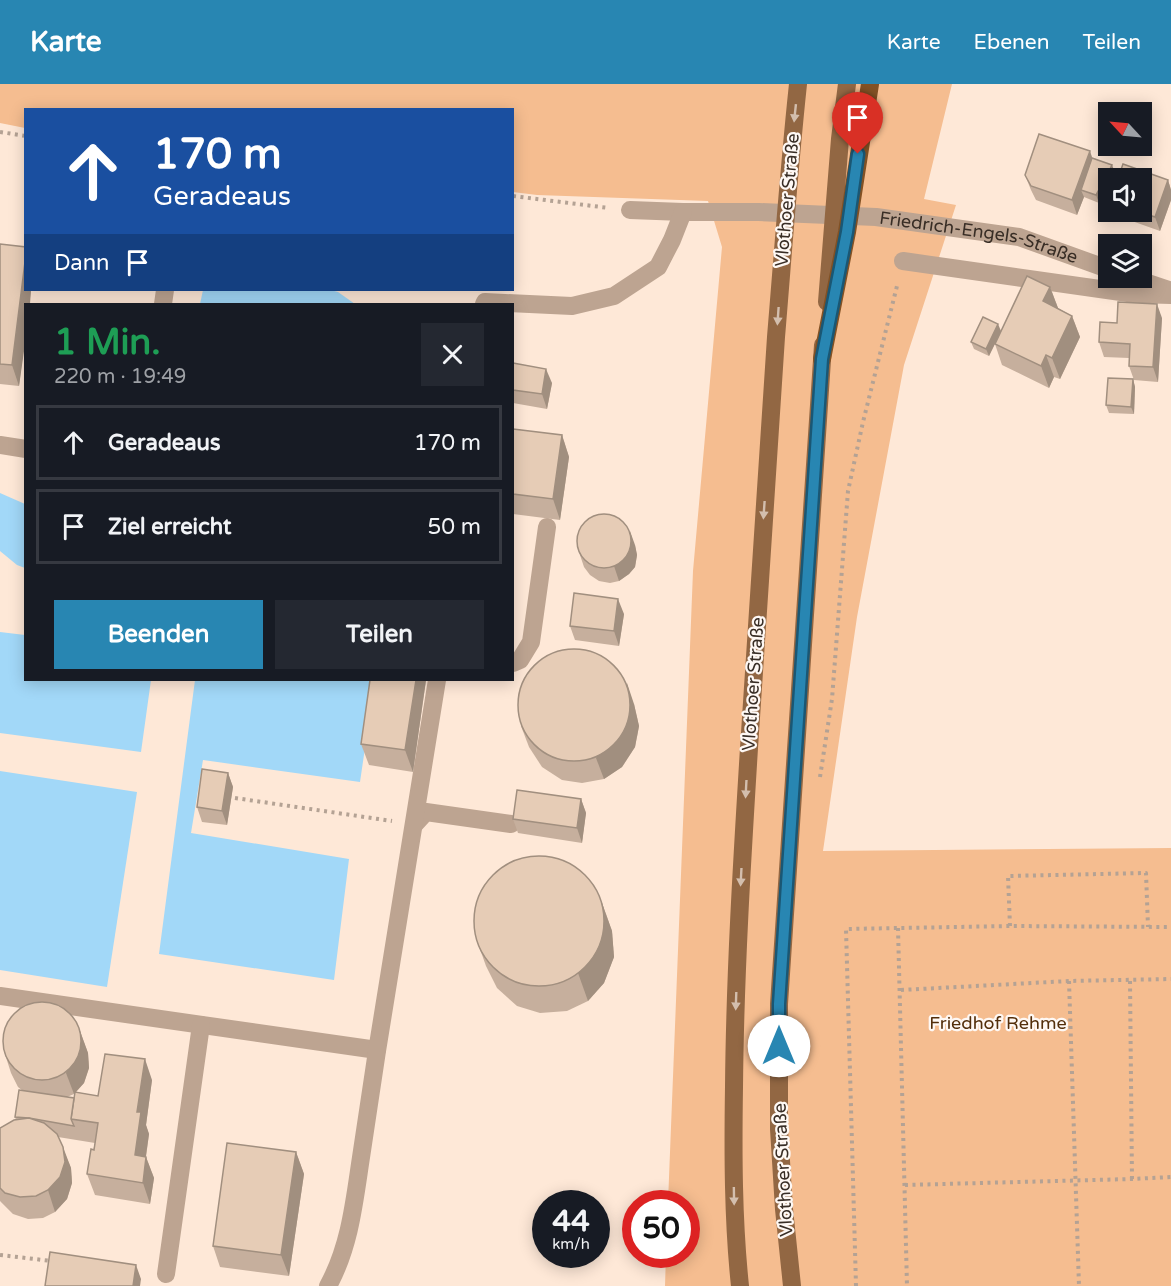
<!DOCTYPE html>
<html lang="de">
<head>
<meta charset="utf-8">
<style>
  :root { --surface:#171b24; --page:#242831; --text:#f1f3f6; --muted:#9ea1a6; --line:#363941; --accent:#2886b2 }
  body { margin:0; font-family:"Varela Round",sans-serif; background:var(--page); color:var(--text); height:100vh; display:flex; flex-direction:column; font-size:22px; white-space:nowrap }
  * { box-sizing:border-box; margin:0 }
  p { font-size:20px; color:var(--muted) }
  .icon { flex:none; width:33px; height:33px; fill:none; stroke:currentColor; stroke-width:2; stroke-linecap:round; stroke-linejoin:round }
  .map { position:relative; flex:1; overflow:hidden }
  .sheet { position:absolute; left:24px; top:219px; width:490px; height:378px; display:flex; flex-direction:column; background:var(--surface); border-radius:0px; box-shadow:0 3px 15px #0003 }
  .sheet>* { flex:none }
  .hud { position:absolute; left:24px; top:24px; width:490px; height:183px; border-radius:0px; box-shadow:0 3px 15px #0003; background:#1a4fa0; color:#fff; overflow:hidden }
  .needle { width:39px; rotate:296deg }
  .fabs { position:absolute; left:1098px; top:18px; display:grid; gap:12px }
  .fabs a { display:grid; place-items:center; width:54px; height:54px; border-radius:0px; background:var(--surface); box-shadow:0 3px 15px #0003; font-size:30px }
  .speed { position:absolute; left:532px; top:1106px; display:flex; gap:12px; font-size:30px; font-weight:700; text-align:center }
  .speed>* { display:grid; place-content:center; width:78px; height:78px; border-radius:50%; background:var(--surface); box-shadow:0 3px 15px #0003; line-height:1 }
  .speed small { font-size:15px; font-weight:400 }
  .speed .limit { border:9px solid #d22; background:#fff; color:#111 }
  .pin { position:absolute; display:grid; place-items:center; width:51px; height:51px; color:#fff; margin:-62px -26px; border-radius:50% 50% 50% 0; rotate:-45deg; box-shadow:0 0 6px #0007 }
  .pin .icon { rotate:45deg }
  .me { position:absolute; width:66px; margin:-33px; rotate:0deg; stroke-linejoin:round; filter:drop-shadow(0 0 4px #0008) }
  .turn { display:flex; align-items:center; gap:21px; height:126px; padding:0 30px; font-size:27px }
  .turn .icon { width:78px; height:78px; stroke-width:2.5 }
  .turn b { display:block; font-size:42px; line-height:51px }
  .then { display:flex; align-items:center; height:57px; padding:0 30px; background:#0003; gap:12px; font-size:22px }
  .round { display:grid; place-items:center; flex:none; width:63px; height:63px; border-radius:0px; background:var(--page) }
  .overview { display:flex; align-items:center; justify-content:space-between; height:102px; padding:0 30px }
  h1 { font-size:36px; font-weight:700; line-height:45px; color:#1e9e55 }
  .action { display:flex; gap:12px; margin-top:auto; padding:12px 30px }
  .action a { flex:1; height:69px; border-radius:0px; background:var(--accent); color:#fff; font-size:24px; font-weight:700; line-height:69px; text-align:center }
  .action a+a { background:var(--page); color:var(--text) }
  ul { padding:0; list-style:none }
  li { display:flex; align-items:center; gap:18px; height:75px; margin:0 12px 9px; padding:0 18px; border:3px solid var(--line); border-radius:0px }
  li div { flex:1 }
  li b { display:block; font-size:22px }
  li em { font-style:normal }
  header { display:flex; align-items:center; gap:36px; box-sizing:border-box; height:84px; padding:0 30px; background:var(--accent); color:#fff }
  header strong { font-size:28px }
  nav { display:flex; gap:33px; margin-inline-start:auto; font-size:21px }
  .map>svg:first-child { display:block }
</style>
</head>
<body>
<header>
<strong>Karte</strong>
<nav><a>Karte</a><a>Ebenen</a><a>Teilen</a></nav>
</header>
<div class="map">
<svg width="1171" height="1202" viewBox="0 0 1171 1202">
  <rect width="100%" height="100%" fill="#fee8d7"/>
  <polygon fill="#f5bd90" points="0,0 952,0 924,115 956,121 904,281 857,533 823,767 1171,764 1171,1202 665,1202 666,1170 687,1170 687,1119 668,1119 693,487 722,163 708,117 537,111 513,108 513,26 26,26 25,44 0,39"/>
  <g fill="#a2d8f8">
    <polygon points="203,206 331,206 338,208 355,220 200,220"/>
    <polygon points="0,409 25,420 25,484 17,481 0,467"/>
    <polygon points="0,548 25,551 26,596 151,596 141,668 0,649"/>
    <polygon points="195,596 375,596 360,698 203,676 191,749 349,775 334,896 159,870"/>
    <polygon points="0,687 137,708 107,903 0,886"/>
  </g>
  <g fill="none" stroke-linecap="round" stroke-linejoin="round">
    <g stroke="#b4a294" stroke-width="4" stroke-dasharray="3 4.5" stroke-linecap="butt">
      <polyline points="0,48 26,52"/>
      <polyline points="513,112 609,124"/>
      <polyline points="820,693 832,615 848,407 863,338 898,198"/>
      <polyline points="235,714 392,737"/>
      <polyline points="1010,842 1008,792 1146,789 1148,843"/>
      <polyline points="898,844 907,1202"/>
      <polyline points="1069,897 1079,1202"/>
      <polyline points="1130,897 1132,1095"/>
      <polyline points="901,906 1069,897 1171,895"/>
      <polyline points="905,1101 1132,1095 1171,1093"/>
      <polyline points="0,1171 52,1177"/>
      <polyline points="856,1202 846,845 1010,842 1171,843"/>
    </g>
    <g stroke="#bda491" stroke-width="18">
      <path id="s1" d="M630,126L683,128H759L876,133L1019,153L1108,185"/>
      <polyline points="903,177 1135,210 1171,211"/>
      <polyline points="1133,194 1169,206"/>
      <polyline points="163,220 165,206"/>
      <polyline points="484,220 485,218 572,222 614,212 658,183 672,156 683,128"/>
      <polyline points="0,361 26,365"/>
      <polyline points="513,579 520,576 531,558 547,443"/>
      <polyline points="415,740 426,728 511,740"/>
      <polyline points="0,912 377,966"/>
      <polyline points="166,1190 201,941"/>
      <path d="M328,1202C349,1164 354,1121 360,1080C366,1042 371,1005 377,967C396,843 418,720 437,596"/>
    </g>
    <g stroke="#926743" stroke-width="18">
      <polyline points="827,218 840,55 847,0"/>
      <path d="M740,1202C733,1136 733,1069 734,1003C735,890 742,777 749,664C757,527 766,390 776,253C783,169 789,84 798,0"/>
      <polyline points="792,1202 784,1125 779,1045 779,920 823,261"/>
    </g>
    <polyline stroke="#825124" stroke-width="18" points="822,275 847,148 870,0"/>
  </g>
  <g fill="#c6af9d" fill-rule="evenodd">
    <polygon points="1092,74 1115,88 1112,94 1108,94 1099,119 1084,113 1077,131 1036,116 1031,106 1025,91"/>
    <polygon points="1168,96 1171,106 1171,116 1160,147 1115,131 1114,128 1142,128"/>
    <polygon points="0,160 26,206 31,206 19,302 0,300"/>
    <polygon points="1050,203 1058,224 1072,232 1080,253 1060,295 1054,293 1049,304 1002,281 995,260 989,272 974,265 971,258 1001,247"/>
    <polygon points="1162,234 1158,298 1134,296 1129,282 1129,274 1104,273 1099,258 1117,239"/>
    <polygon points="513,279 552,299 547,325 513,319"/>
    <polygon points="1133,295 1135,303 1134,330 1109,329 1106,321"/>
    <polygon points="513,345 562,351 569,373 560,436 513,430"/>
    <polygon points="635,461 637,471 635,483 629,490 619,497 610,499 599,497 590,491 584,483 579,468"/>
    <polygon points="624,530 619,562 575,556 570,542"/>
    <polygon points="426,596 413,688 369,681 361,660"/>
    <polygon points="634,620 639,642 635,663 622,683 604,695 582,699 562,696 542,683 529,663 521,642"/>
    <polygon points="228,689 233,703 227,741 202,738 197,723"/>
    <polygon points="581,715 586,729 582,759 518,749 513,735"/>
    <polygon points="602,819 612,847 614,873 604,899 588,917 567,927 540,929 517,922 497,904 486,882 476,854"/>
    <path d="M80,947L88,969L89,984L84,999L76,1008L98,1012L152,996L146,1041L149,1050L146,1073L154,1094L150,1120L95,1111L87,1090L95,1059L58,1053L71,1084L72,1099L67,1115L55,1128L43,1134L28,1135L13,1130L0,1117V1044L16,1036L15,1033L23,1007L18,1003L11,989L4,967ZM75,1009L74,1014L67,1013L74,1010Z"/>
    <polygon points="296,1068 304,1090 289,1192 220,1183 213,1162"/>
  </g>
  <g fill="#a18f7f">
    <polygon points="1090,67 1095,82 1081,106 1084,113 1077,131 1072,116"/>
    <polygon points="1112,81 1115,88 1112,94 1108,94 1108,100 1099,119 1096,111"/>
    <polygon points="1168,96 1171,106 1171,116 1160,147 1155,133"/>
    <polygon points="26,170 26,206 31,206 30,220 26,220 26,253 19,302 12,281"/>
    <polygon points="1050,203 1058,224 1051,239 1043,217"/>
    <polygon points="1157,220 1162,234 1158,298 1153,283"/>
    <polygon points="1072,232 1080,253 1060,295 1052,274"/>
    <polygon points="998,240 1001,247 989,272 986,265"/>
    <polygon points="1046,271 1054,293 1049,304 1041,282"/>
    <polygon points="546,285 552,299 547,325 542,310"/>
    <polygon points="1133,295 1135,303 1134,330 1131,323"/>
    <polygon points="562,351 569,373 560,436 553,415"/>
    <polygon points="630,447 635,461 637,471 635,483 629,490 619,497 614,482"/>
    <polygon points="618,515 624,530 619,562 614,547"/>
    <polygon points="416,596 426,596 413,688 405,666"/>
    <polygon points="627,599 634,620 639,642 635,663 622,683 604,695 596,674"/>
    <polygon points="228,689 233,703 227,741 222,727"/>
    <polygon points="581,715 586,729 582,759 577,744"/>
    <polygon points="602,819 612,847 614,873 604,899 588,917 578,889"/>
    <polygon points="80,947 88,969 89,984 84,999 74,1010 66,989"/>
    <polygon points="145,975 152,996 146,1041 149,1050 143,1092 135,1071 137,1028"/>
    <polygon points="63,1063 71,1084 72,1099 67,1115 55,1128 48,1106"/>
    <polygon points="296,1068 304,1090 289,1192 281,1171"/>
    <polygon points="146,1073 154,1094 150,1120 143,1099"/>
    <polygon points="136,1181 141,1195 140,1202 133,1202"/>
  </g>
  <g fill="#e6ccb6" stroke="#a18f7f" stroke-width="1.5">
    <polygon points="1039,50 1090,67 1072,116 1031,102 1025,91"/>
    <polygon points="1092,74 1112,81 1096,111 1081,106"/>
    <polygon points="1123,80 1168,96 1155,133 1140,128 1142,128 1142,94 1118,94"/>
    <polygon points="0,160 26,163 26,170 12,281 0,280"/>
    <polygon points="1027,192 1050,203 1043,217 1072,232 1052,274 1046,271 1041,282 995,260"/>
    <polygon points="1118,218 1157,220 1153,283 1129,282 1130,260 1099,258 1100,238 1117,239"/>
    <polygon points="983,233 998,240 986,265 971,258"/>
    <polygon points="513,279 546,285 542,310 513,306"/>
    <polygon points="1108,294 1133,295 1131,323 1106,321"/>
    <polygon points="513,345 562,351 553,415 513,410"/>
    <circle cx="604" cy="457" r="27"/>
    <polygon points="574,509 618,515 614,547 570,542"/>
    <circle cx="574" cy="621" r="56"/>
    <polygon points="370,596 416,596 405,666 361,660"/>
    <polygon points="202,685 228,689 222,727 197,723"/>
    <polygon points="517,706 581,715 577,744 513,735"/>
    <circle cx="539" cy="837" r="65"/>
    <circle cx="42" cy="957" r="39"/>
    <polygon points="105,970 145,975 137,1028 141,1028 135,1071 146,1073 143,1099 87,1090 91,1065 94,1066 98,1039 71,1035 75,1008 98,1012"/>
    <polygon points="19,1006 74,1014 71,1035 74,1042 29,1034 15,1033"/>
    <polygon points="29,1034 44,1039 57,1050 63,1063 65,1078 60,1093 48,1106 36,1112 20,1113 5,1109 0,1104 0,1044 14,1036"/>
    <polygon points="227,1059 296,1068 281,1171 213,1162"/>
    <polygon points="50,1168 136,1181 133,1202 45,1202"/>
  </g>
  <defs><path id="oneway-solid" d="M-6-.8H1V-3.2L6.5 0L1 3.2V.8H-6Z" transform="scale(1.5)"/></defs>
  <g fill="#d3bead">
    <use href="#oneway-solid" transform="translate(795 29) rotate(96)"/>
    <use href="#oneway-solid" transform="translate(778 232) rotate(94)"/>
    <use href="#oneway-solid" transform="translate(764 426) rotate(94)"/>
    <use href="#oneway-solid" transform="translate(746 705) rotate(93)"/>
    <use href="#oneway-solid" transform="translate(741 793) rotate(93)"/>
    <use href="#oneway-solid" transform="translate(736 917) rotate(92)"/>
    <use href="#oneway-solid" transform="translate(734 1112) rotate(89)"/>
  </g>
  <g fill="none" stroke-linecap="round" stroke-linejoin="round">
    <g stroke="#1a5774" stroke-width="15">
      <polyline id="route" points="779,962 779,920 822,275 847,148 858,70"/>
    </g>
    <use href="#route" stroke="#2886b2" stroke-width="10"/>
  </g>
  <g text-anchor="middle" dominant-baseline="central" stroke-width="4.5" stroke-linejoin="round" paint-order="stroke">
    <g font-size="18" fill="#382d25" stroke="#fef8f4">
      <text transform="translate(787 116) rotate(-85)">Vlothoer Straße</text>
      <text stroke="none"><textPath href="#s1" startOffset="351">Friedrich-Engels-Straße</textPath></text>
      <text transform="translate(753 600) rotate(-86)">Vlothoer Straße</text>
      <text transform="translate(783 1086) rotate(-93)">Vlothoer Straße</text>
    </g>
    <g font-size="18" fill="#532e0a" stroke="#fef8f4">
      <text x="998" y="939">Friedhof Rehme</text>
    </g>
  </g>
</svg>
<div class="fabs">
<a><svg class="needle" viewBox="-14 -14 28 28"><path d="M0-13l5 13h-10z" fill="#e53935"/><path d="M0 13l5-13h-10z" fill="#9ea1a6"/></svg></a>
<a><svg class="icon" aria-label="sound" viewBox="0 0 24 24"><path d="M4 9h4l5-4v14l-5-4H4zM17 9q2 3 0 6"/></svg></a>
<a><svg class="icon" aria-label="layers" viewBox="0 0 24 24"><path d="M12 4l9 5-9 5-9-5zM3 14l9 5 9-5"/></svg></a>
</div>
<div class="speed"><div>44<small>km/h</small></div><div class="limit">50</div></div>
<div class="pin" style="left:858px;top:70px;background:#d93025"><svg class="icon" aria-label="arrive" viewBox="0 0 24 24"><path d="M6 21V4h12l-3 4 3 4H6"/></svg></div>
<svg class="me" style="left:779px;top:962px" viewBox="-20 -20 40 40"><circle r="19" fill="#fff"/><path d="M0-13L10 11 0 6-10 11z" fill="#2886b2"/></svg>
<div class="hud">
<div class="turn"><svg class="icon" aria-label="ahead" viewBox="0 0 24 24"><path d="M12 20V5M6 11l6-6 6 6"/></svg><div><b>170 m</b>Geradeaus</div></div>
<div class="then">Dann<svg class="icon" aria-label="arrive" viewBox="0 0 24 24"><path d="M6 21V4h12l-3 4 3 4H6"/></svg></div>
</div>
<section class="sheet">
<div class="overview"><div><h1>1 Min.</h1><p>220 m · 19:49</p></div><a class="round"><svg class="icon" aria-label="close" viewBox="0 0 24 24"><path d="M6 6l12 12M18 6L6 18"/></svg></a></div>
<ul>
<li><svg class="icon" aria-label="ahead" viewBox="0 0 24 24"><path d="M12 20V5M6 11l6-6 6 6"/></svg><div><b>Geradeaus</b></div><em>170 m</em></li>
<li><svg class="icon" aria-label="arrive" viewBox="0 0 24 24"><path d="M6 21V4h12l-3 4 3 4H6"/></svg><div><b>Ziel erreicht</b></div><em>50 m</em></li>
</ul>
<div class="action"><a>Beenden</a><a>Teilen</a></div>
</section>
</div>
</body>
</html>
